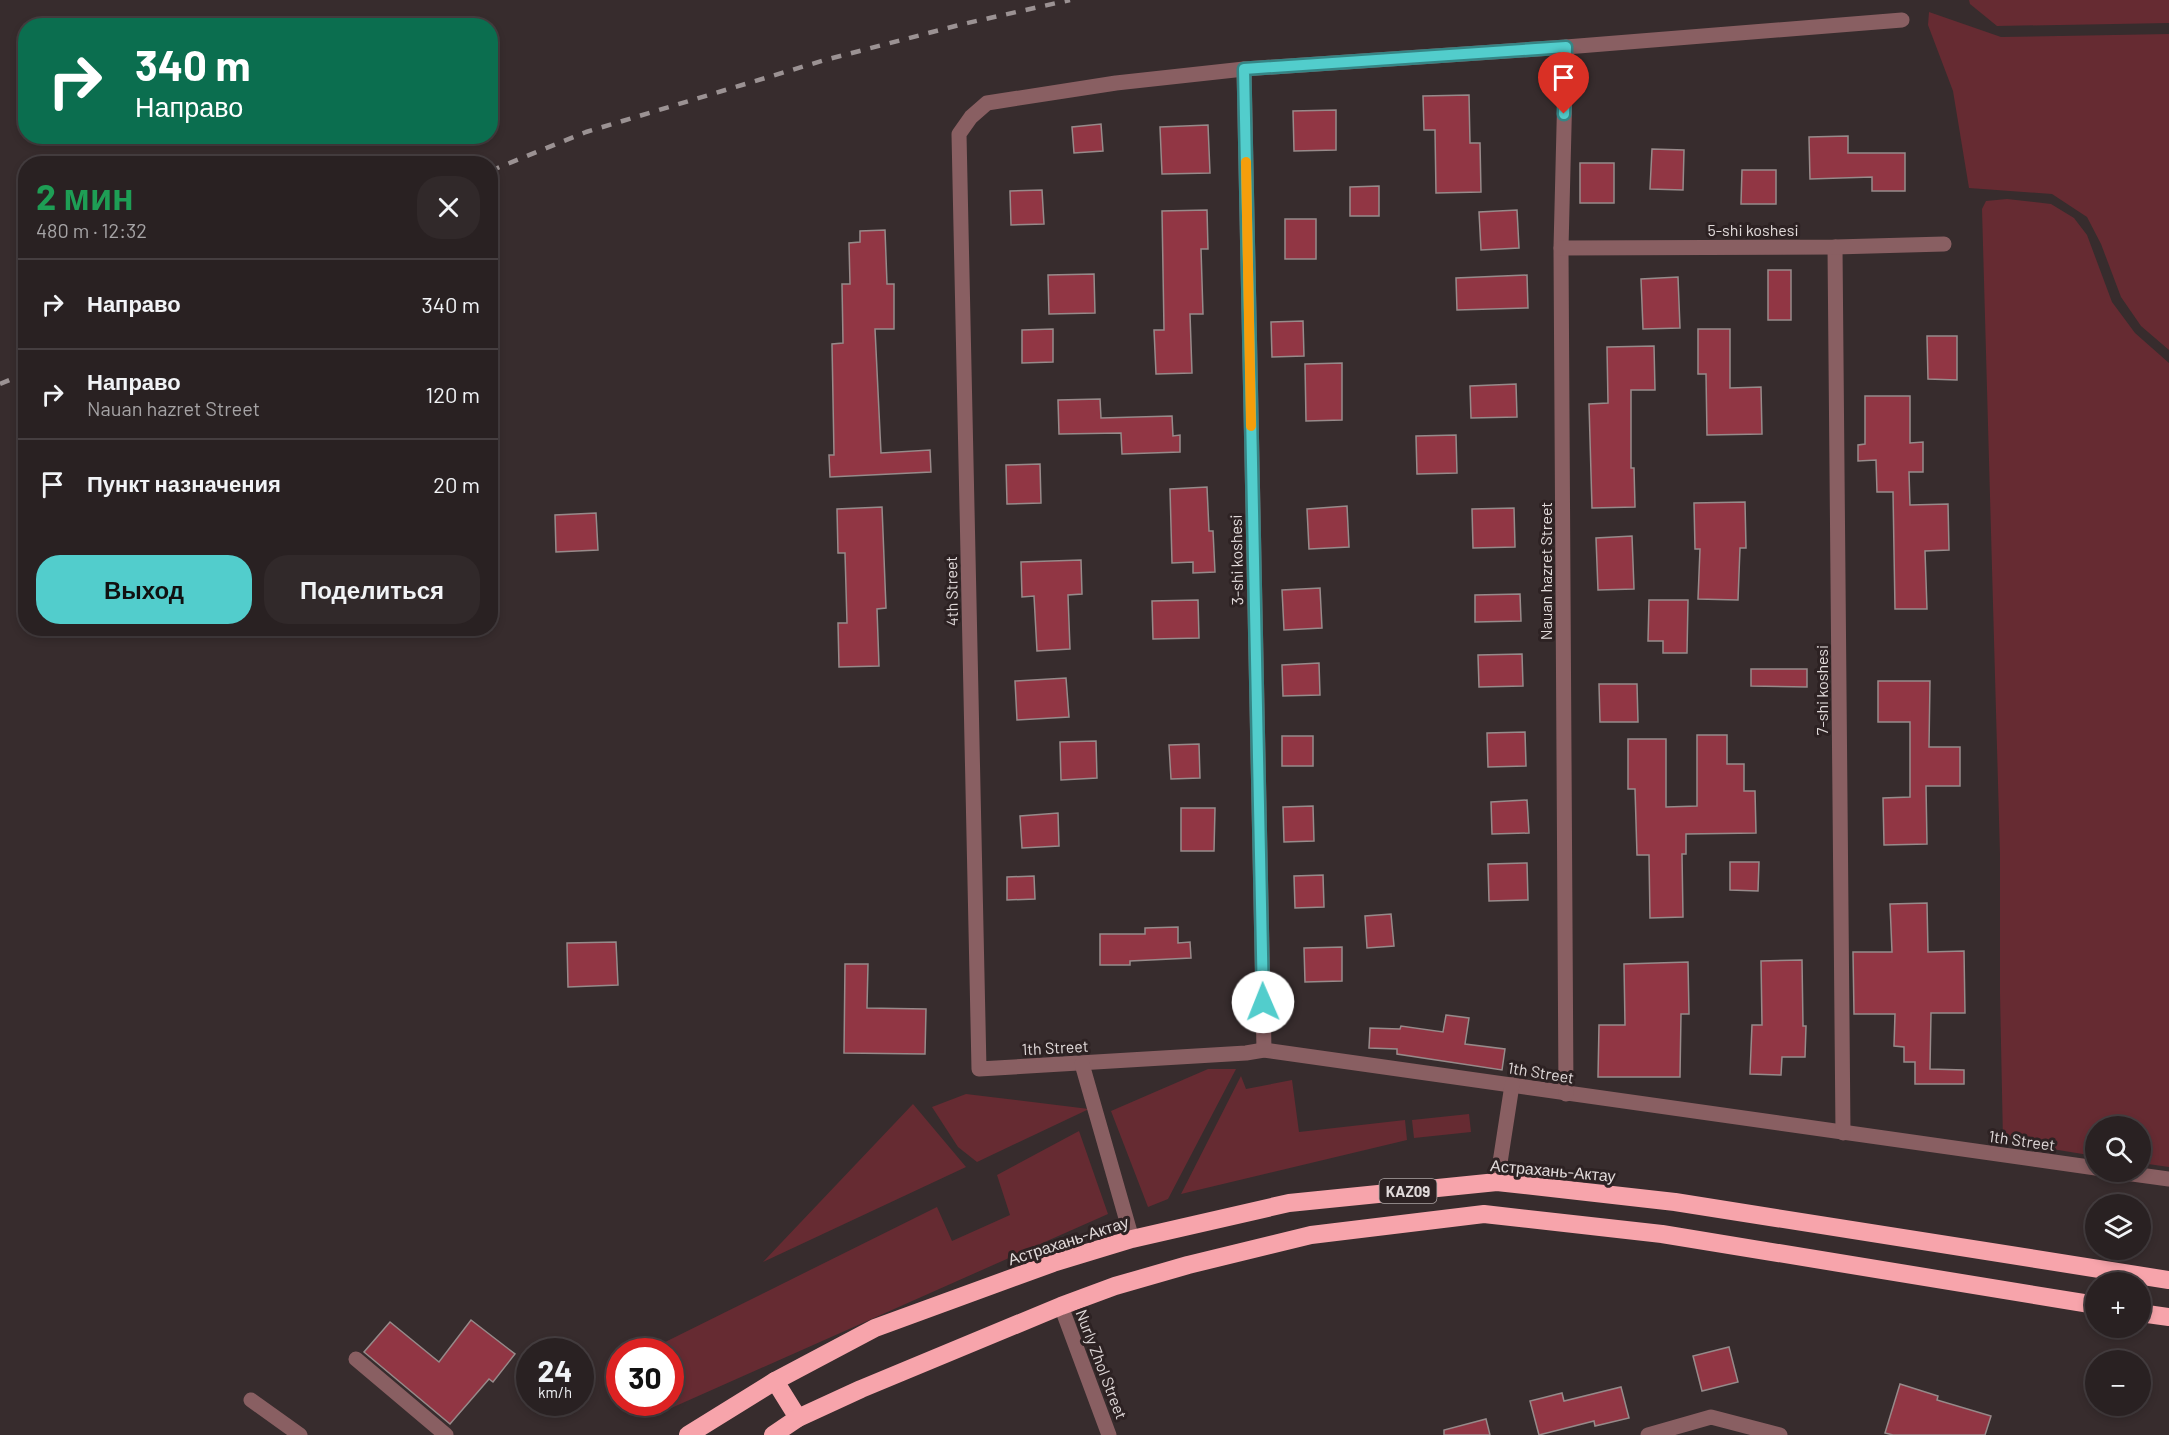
<!DOCTYPE html>
<html lang="ru">
<head>
<meta charset="utf-8">
<style>
  :root { --surface:#292122; --page:#31292a; --text:#f1f3f6; --muted:#a5a3a5; --line:#453e40; --accent:#52cdcc }
  body { margin:0; font-family:Barlow,sans-serif; background:var(--page); color:var(--text); height:100vh; display:flex; flex-direction:column; font-size:22px; white-space:nowrap }
  * { box-sizing:border-box; margin:0 }
  p { font-size:20px; color:var(--muted) }
  .icon { flex:none; width:33px; height:33px; fill:none; stroke:currentColor; stroke-width:2; stroke-linecap:round; stroke-linejoin:round }
  .map { position:relative; flex:1; overflow:hidden }
  .drawer { position:absolute; left:18px; top:156px; width:480px; height:480px; display:flex; flex-direction:column; background:var(--surface); border-radius:24px; box-shadow:0 3px 9px #0003,0 0 0 2px var(--line) }
  .drawer>* { flex:none }
  .banner { position:absolute; left:18px; top:18px; width:480px; height:126px; border-radius:24px; box-shadow:0 3px 9px #0003,0 0 0 2px var(--line); background:#0b6e4f; color:#fff; overflow:hidden }
  .tools { position:absolute; left:2085px; top:1116px; display:grid; gap:12px }
  .tools a { display:grid; place-items:center; width:66px; height:66px; border-radius:50%; background:var(--surface); box-shadow:0 3px 9px #0003,0 0 0 2px var(--line); font-size:30px }
  .speed { position:absolute; left:516px; top:1338px; display:flex; gap:12px; font-size:30px; font-weight:700; text-align:center }
  .speed>* { display:grid; place-content:center; width:78px; height:78px; border-radius:50%; background:var(--surface); box-shadow:0 3px 9px #0003,0 0 0 2px var(--line); line-height:1 }
  .speed small { font-size:15px; font-weight:400 }
  .speed .limit { border:9px solid #d22; background:#fff; color:#111 }
  .pin { position:absolute; display:grid; place-items:center; width:51px; height:51px; color:#fff; margin:-62px -26px; border-radius:50% 50% 50% 0; rotate:-45deg; box-shadow:0 0 6px #0007 }
  .pin .icon { rotate:45deg }
  .me { position:absolute; width:66px; margin:-33px; rotate:359deg; stroke-linejoin:round; filter:drop-shadow(0 0 4px #0008) }
  .turn { display:flex; align-items:center; gap:21px; height:126px; padding:0 18px; font-size:27px }
  .turn .icon { width:78px; height:78px; stroke-width:2.5 }
  .turn b { display:block; font-size:42px; line-height:51px }
  .round { display:grid; place-items:center; flex:none; width:63px; height:63px; border-radius:24px; background:var(--page) }
  .summary { display:flex; align-items:center; justify-content:space-between; height:102px; padding:0 18px }
  h1 { font-size:36px; font-weight:700; line-height:45px; color:#1e9e55 }
  .action { display:flex; gap:12px; margin-top:auto; padding:12px 18px }
  .action a { flex:1; height:69px; border-radius:24px; background:var(--accent); color:#111; font-size:24px; font-weight:700; line-height:69px; text-align:center }
  .action a+a { background:var(--page); color:var(--text) }
  ul { padding:0; list-style:none }
  li { display:flex; align-items:center; gap:18px; height:90px; padding:0 18px; border-top:2px solid var(--line) }
  li div { flex:1 }
  li b { display:block; font-size:22px }
  li em { font-style:normal }
  .map>svg:first-child { display:block }
</style>
</head>
<body>
<div class="map">
<svg width="2169" height="1435" viewBox="0 0 2169 1435">
  <rect width="100%" height="100%" fill="#372c2d"/>
  <g fill="#662b32">
    <polygon points="1969,0 2169,0 2169,23 1997,26 1970,4"/>
    <polygon points="1929,12 2001,37 2169,34 2169,350 2141,326 2121,297 2101,244 2087,217 2052,194 1969,188 1953,91 1928,25"/>
    <polygon points="2007,199 2051,204 2074,218 2087,235 2112,302 2135,333 2169,363 2169,1167 2141,1163 2140,1126 2096,1126 2095,1156 2003,1141 2000,994 2000,855 1982,209 1986,201"/>
    <polygon points="1208,1069 1236,1069 1168,1199 1148,1207 1111,1111"/>
    <polygon points="1241,1076 1246,1089 1292,1080 1299,1132 1405,1120 1407,1140 1181,1194"/>
    <polygon points="966,1094 1089,1109 977,1162 958,1147 932,1107"/>
    <polygon points="913,1104 966,1167 763,1262"/>
    <polygon points="1469,1114 1471,1132 1414,1138 1412,1120"/>
    <polygon points="1079,1131 1108,1214 669,1409 665,1403 670,1402 670,1352 647,1351 937,1207 952,1241 1010,1215 997,1175"/>
  </g>
  <g fill="#913644" stroke="#978a8a" stroke-width="1.5">
    <polygon points="1469,95 1470,143 1480,143 1481,192 1436,193 1435,130 1424,130 1423,96"/>
    <polygon points="1336,110 1336,150 1294,151 1293,111"/>
    <polygon points="1101,124 1103,151 1074,153 1072,127"/>
    <polygon points="1208,125 1210,173 1162,174 1160,127"/>
    <polygon points="1848,136 1848,153 1905,153 1905,191 1872,191 1872,177 1810,179 1809,137"/>
    <polygon points="1652,149 1684,150 1683,190 1650,189"/>
    <rect x="1580" y="163" width="34" height="40"/>
    <polygon points="1742,170 1776,170 1776,204 1741,204"/>
    <polygon points="1379,186 1379,216 1350,216 1350,187"/>
    <polygon points="1042,190 1044,224 1011,225 1010,191"/>
    <polygon points="1207,210 1208,249 1201,249 1203,314 1190,314 1192,373 1156,374 1154,330 1164,330 1162,211"/>
    <polygon points="1517,210 1519,248 1481,250 1479,212"/>
    <rect x="1285" y="219" width="31" height="40"/>
    <polygon points="885,230 887,284 894,284 894,329 875,329 881,453 930,450 931,472 830,477 829,455 834,455 832,344 843,343 842,284 850,284 849,243 860,242 860,231"/>
    <rect x="1768" y="270" width="23" height="50"/>
    <polygon points="1094,274 1095,313 1049,314 1048,275"/>
    <polygon points="1527,275 1528,308 1457,310 1456,278"/>
    <polygon points="1678,277 1680,328 1643,329 1641,279"/>
    <polygon points="1303,321 1304,356 1272,357 1271,322"/>
    <polygon points="1053,329 1053,362 1022,363 1022,330"/>
    <polygon points="1698,329 1730,329 1730,388 1761,387 1762,434 1707,435 1706,374 1698,374"/>
    <polygon points="1927,336 1957,336 1957,380 1928,379"/>
    <polygon points="1654,346 1655,390 1631,390 1631,468 1634,468 1635,507 1592,508 1589,404 1608,403 1607,347"/>
    <polygon points="1342,363 1342,420 1306,421 1305,364"/>
    <polygon points="1516,384 1517,417 1471,418 1470,386"/>
    <polygon points="1865,396 1910,396 1910,443 1923,442 1923,472 1909,472 1910,505 1948,504 1949,550 1925,551 1927,609 1895,609 1893,492 1877,492 1876,460 1858,461 1858,445 1865,444"/>
    <polygon points="1100,399 1101,418 1172,416 1173,436 1180,435 1180,452 1122,454 1121,433 1059,434 1058,400"/>
    <polygon points="1456,435 1457,473 1417,474 1416,436"/>
    <polygon points="1040,464 1041,503 1007,504 1006,465"/>
    <polygon points="1207,487 1209,531 1213,531 1215,572 1193,573 1193,562 1172,563 1170,489"/>
    <polygon points="1745,502 1746,548 1740,548 1738,600 1698,599 1700,549 1695,549 1694,503"/>
    <polygon points="1347,506 1349,547 1309,549 1307,509"/>
    <polygon points="882,507 886,608 877,609 879,666 839,667 838,623 847,623 845,553 838,553 837,509"/>
    <polygon points="1514,508 1515,547 1473,548 1472,509"/>
    <polygon points="596,513 598,550 556,552 555,515"/>
    <polygon points="1632,536 1634,589 1598,590 1596,538"/>
    <polygon points="1081,560 1082,594 1068,595 1070,649 1037,651 1034,596 1022,597 1021,562"/>
    <polygon points="1320,588 1322,628 1284,630 1282,590"/>
    <polygon points="1520,594 1521,621 1475,622 1475,595"/>
    <polygon points="1198,600 1199,638 1153,639 1152,601"/>
    <polygon points="1649,600 1688,600 1687,653 1663,653 1663,641 1648,641"/>
    <polygon points="1522,654 1523,686 1479,687 1478,655"/>
    <polygon points="1319,663 1320,695 1283,696 1282,665"/>
    <polygon points="1751,669 1807,669 1807,687 1751,686"/>
    <polygon points="1066,678 1069,717 1017,720 1015,681"/>
    <polygon points="1878,681 1930,681 1929,747 1960,747 1960,786 1926,786 1927,844 1884,845 1883,798 1910,797 1910,722 1878,722"/>
    <polygon points="1599,684 1637,684 1638,722 1600,722"/>
    <polygon points="1525,732 1526,766 1488,767 1487,733"/>
    <polygon points="1697,735 1727,735 1727,764 1744,764 1744,791 1755,791 1756,833 1686,834 1686,854 1682,854 1683,917 1650,918 1649,855 1637,855 1635,789 1628,789 1628,739 1666,739 1666,807 1697,806"/>
    <rect x="1282" y="736" width="31" height="30"/>
    <polygon points="1096,741 1097,778 1061,780 1060,742"/>
    <polygon points="1199,744 1200,778 1171,779 1169,745"/>
    <polygon points="1527,800 1529,833 1492,834 1491,802"/>
    <polygon points="1313,806 1314,841 1284,842 1283,807"/>
    <polygon points="1181,808 1215,808 1214,851 1181,851"/>
    <polygon points="1058,813 1059,846 1022,848 1020,816"/>
    <polygon points="1730,862 1759,862 1758,891 1730,890"/>
    <polygon points="1527,863 1528,900 1489,901 1488,864"/>
    <polygon points="1323,875 1324,907 1295,908 1294,876"/>
    <polygon points="1034,876 1035,899 1007,900 1007,877"/>
    <polygon points="1927,903 1928,952 1964,951 1965,1013 1931,1013 1930,1069 1964,1070 1964,1084 1915,1084 1915,1062 1904,1062 1904,1047 1894,1046 1895,1014 1854,1014 1853,952 1892,952 1890,904"/>
    <polygon points="1391,914 1394,946 1367,948 1365,916"/>
    <polygon points="1178,927 1178,943 1190,942 1191,958 1130,961 1130,965 1100,965 1100,934 1145,934 1145,928"/>
    <polygon points="616,942 618,985 568,987 567,943"/>
    <polygon points="1342,947 1342,981 1305,982 1304,948"/>
    <polygon points="1802,960 1803,1026 1806,1026 1805,1057 1782,1057 1781,1075 1750,1074 1752,1025 1762,1025 1761,961"/>
    <polygon points="1688,962 1689,1014 1681,1014 1680,1077 1598,1077 1599,1025 1625,1025 1624,964"/>
    <polygon points="845,964 868,964 867,1008 926,1009 925,1054 844,1053"/>
    <polygon points="1446,1015 1469,1018 1465,1044 1505,1049 1502,1070 1397,1054 1397,1049 1369,1048 1370,1028 1400,1029 1401,1026 1443,1032"/>
    <polygon points="471,1320 515,1354 493,1382 489,1379 450,1424 364,1352 390,1322 439,1362"/>
    <polygon points="1729,1347 1738,1382 1702,1391 1693,1356"/>
    <polygon points="1900,1384 1938,1396 1937,1400 1991,1416 1985,1435 1893,1435 1885,1433"/>
    <polygon points="1621,1387 1629,1418 1595,1426 1594,1421 1539,1435 1530,1401 1562,1393 1564,1401"/>
    <polygon points="1486,1419 1490,1435 1444,1435 1444,1430"/>
  </g>
  <g fill="none" stroke-linecap="round" stroke-linejoin="round">
    <g stroke="#895f62" stroke-width="15">
      <polyline points="1902,20 1566,47 1244,69 1116,83 987,103 971,117 959,134 979,1069 1246,1053 1264,1050 2096,1168"/>
      <polyline points="1566,47 1561,248 1566,1094"/>
      <polyline points="1244,69 1264,1050"/>
      <polyline points="1835,247 1843,1133"/>
      <polyline points="1561,248 1835,247 1944,244"/>
      <polyline points="1082,1064 1132,1239"/>
      <polyline points="2118,1172 2169,1179"/>
      <polyline points="1497,1182 1512,1085"/>
      <polyline points="1061,1306 1109,1435"/>
      <polyline points="356,1359 446,1435"/>
      <polyline points="251,1400 300,1435"/>
      <polyline points="1648,1435 1711,1417 1780,1435"/>
    </g>
    <g stroke="#f7a4ab" stroke-width="18">
      <polyline points="2140,1313 2169,1317"/>
      <polyline points="775,1381 798,1418"/>
      <polyline points="688,1435 775,1381 875,1328 1053,1263 1132,1239 1289,1203 1497,1182 1675,1202 2169,1280"/>
      <polyline points="773,1435 798,1418 861,1389 1061,1306 1115,1286 1188,1265 1311,1235 1484,1214 1662,1234 2096,1305"/>
    </g>
    <g stroke="#9b9293" stroke-width="4.5" stroke-dasharray="10 10" stroke-linecap="butt">
      <polyline points="490,171 586,132 825,60 963,24 1070,0"/>
      <polyline points="0,384 26,373"/>
    </g>
  </g>
  <g fill="none" stroke-linecap="round" stroke-linejoin="round">
    <g stroke="#358585" stroke-width="15">
      <polyline id="route" points="1263,1002 1244,69 1566,47 1564,114"/>
    </g>
    <use href="#route" stroke="#52cdcc" stroke-width="10"/>
    <polyline stroke="#f59e0b" stroke-width="10" points="1246,162 1251,426"/>
  </g>
  <g text-anchor="middle" dominant-baseline="central" stroke-width="6" stroke-linejoin="round" paint-order="stroke">
    <rect fill="#2d2223" stroke="#aba3a3" stroke-width="1.5" x="1379.5" y="1179" width="57" height="24" rx="4.5"/>
    <g font-size="15" font-weight="bold" fill="#e1dada">
      <text x="1408" y="1191">KAZ09</text>
    </g>
    <g font-size="16" fill="#e1dada" stroke="#2d2223">
      <text x="1753" y="229">5-shi koshesi</text>
      <text transform="translate(1236 560) rotate(-91)">3-shi koshesi</text>
      <text transform="translate(1545 571) rotate(-90)">Nauan hazret Street</text>
      <text transform="translate(951 591) rotate(-91)">4th Street</text>
      <text transform="translate(1821 690) rotate(-90)">7-shi koshesi</text>
      <text transform="translate(1055 1047) rotate(-3)">1th Street</text>
      <text transform="translate(1541 1072) rotate(9)">1th Street</text>
      <text transform="translate(2022 1140) rotate(8)">1th Street</text>
      <text transform="translate(1553 1170) rotate(5)">Астрахань-Актау</text>
      <text transform="translate(1068 1240) rotate(-18)">Астрахань-Актау</text>
      <text transform="translate(1102 1364) rotate(69)">Nurly Zhol Street</text>
    </g>
  </g>
</svg>
<div class="tools">
<a><svg class="icon" aria-label="search" viewBox="0 0 24 24"><circle cx="10" cy="10" r="6"/><path d="M15 15l6 6"/></svg></a>
<a><svg class="icon" aria-label="layers" viewBox="0 0 24 24"><path d="M12 4l9 5-9 5-9-5zM3 14l9 5 9-5"/></svg></a>
<a>+</a>
<a>−</a>
</div>
<div class="speed"><div>24<small>km/h</small></div><div class="limit">30</div></div>
<div class="pin" style="left:1564px;top:114px;background:#d93025"><svg class="icon" aria-label="arrive" viewBox="0 0 24 24"><path d="M6 21V4h12l-3 4 3 4H6"/></svg></div>
<svg class="me" style="left:1263px;top:1002px" viewBox="-20 -20 40 40"><circle r="19" fill="#fff"/><path d="M0-13L10 11 0 6-10 11z" fill="#52cdcc"/></svg>
<div class="banner">
<div class="turn"><svg class="icon" aria-label="right" viewBox="0 0 24 24"><path d="M7 20v-9h11M14 6l5 5-5 5"/></svg><div><b>340 m</b>Направо</div></div>
</div>
<section class="drawer">
<div class="summary"><div><h1>2 мин</h1><p>480 m · 12:32</p></div><a class="round"><svg class="icon" aria-label="close" viewBox="0 0 24 24"><path d="M6 6l12 12M18 6L6 18"/></svg></a></div>
<ul>
<li><svg class="icon" aria-label="right" viewBox="0 0 24 24"><path d="M7 20v-9h11M14 6l5 5-5 5"/></svg><div><b>Направо</b></div><em>340 m</em></li>
<li><svg class="icon" aria-label="right" viewBox="0 0 24 24"><path d="M7 20v-9h11M14 6l5 5-5 5"/></svg><div><b>Направо</b><p>Nauan hazret Street</p></div><em>120 m</em></li>
<li><svg class="icon" aria-label="arrive" viewBox="0 0 24 24"><path d="M6 21V4h12l-3 4 3 4H6"/></svg><div><b>Пункт назначения</b></div><em>20 m</em></li>
</ul>
<div class="action"><a>Выход</a><a>Поделиться</a></div>
</section>
</div>
</body>
</html>
